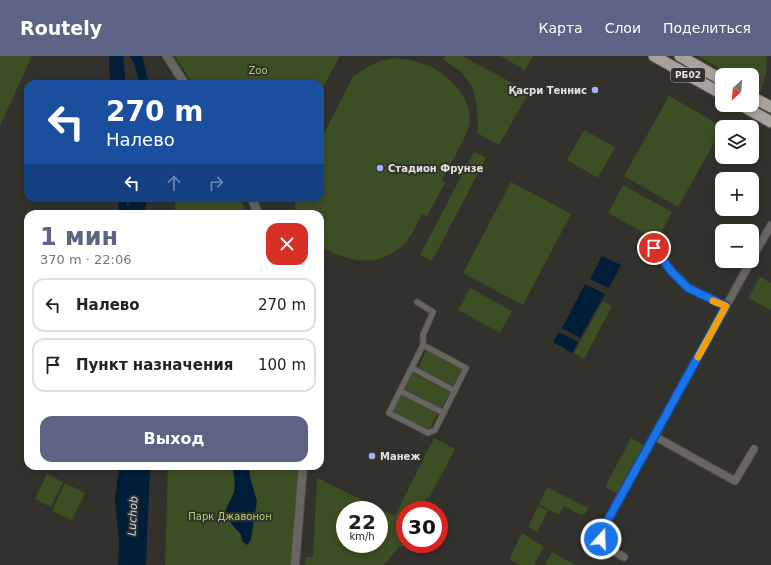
<!DOCTYPE html>
<html lang="ru">
<head>
<meta charset="utf-8">
<style>
  :root { --surface:#fff; --page:#f6f6f6; --text:#222; --muted:#767676; --line:#e0e0e0; --accent:#5c6385 }
  body { margin:0; font-family:"DejaVu Sans",sans-serif; background:var(--page); color:var(--text); height:100vh; display:flex; flex-direction:column; font-size:15px; white-space:nowrap }
  * { box-sizing:border-box; margin:0 }
  p { font-size:13px; color:var(--muted) }
  .icon { flex:none; width:22px; height:22px; fill:none; stroke:currentColor; stroke-width:2; stroke-linecap:round; stroke-linejoin:round }
  .map { position:relative; flex:1; overflow:hidden }
  .details { position:absolute; left:24px; top:154px; width:300px; height:260px; display:flex; flex-direction:column; background:var(--surface); border-radius:12px; box-shadow:0 2px 6px #0003 }
  .details>* { flex:none }
  .top-card { position:absolute; left:24px; top:24px; width:300px; height:122px; border-radius:12px; box-shadow:0 2px 6px #0003; background:#1a4fa0; color:#fff; overflow:hidden }
  .needle { width:26px; rotate:206deg }
  .controls { position:absolute; left:715px; top:12px; display:grid; gap:8px }
  .controls a { display:grid; place-items:center; width:44px; height:44px; border-radius:8px; background:var(--surface); box-shadow:0 2px 6px #0003; font-size:20px }
  .speed { position:absolute; left:336px; top:445px; display:flex; gap:8px; font-size:20px; font-weight:700; text-align:center }
  .speed>* { display:grid; place-content:center; width:52px; height:52px; border-radius:50%; background:var(--surface); box-shadow:0 2px 6px #0003; line-height:1 }
  .speed small { font-size:10px; font-weight:400 }
  .speed .limit { border:6px solid #d22; background:#fff; color:#111 }
  .pin { position:absolute; display:grid; place-items:center; width:34px; height:34px; color:#fff; margin:-17px; border:2px solid #fff; border-radius:50%; box-shadow:0 1px 4px #0007 }
  .me { position:absolute; width:44px; margin:-22px; rotate:20deg; stroke-linejoin:round; filter:drop-shadow(0 0 3px #0008) }
  .turn { display:flex; align-items:center; gap:14px; height:84px; padding:0 16px; font-size:18px }
  .turn .icon { width:52px; height:52px; stroke-width:2.5 }
  .turn b { display:block; font-size:28px; line-height:34px }
  .lanes { display:flex; align-items:center; height:38px; padding:0 16px; background:#0003; justify-content:center; gap:20px; direction:ltr }
  .lanes .off { opacity:.35 }
  .round { display:grid; place-items:center; flex:none; width:42px; height:42px; border-radius:12px; background:var(--page) }
  .headline { display:flex; align-items:center; justify-content:space-between; height:68px; padding:0 16px }
  h1 { font-size:24px; font-weight:800; line-height:30px; color:var(--accent) }
  .cta { display:flex; gap:8px; margin-top:auto; padding:8px 16px }
  .cta a { flex:1; height:46px; border-radius:12px; background:var(--accent); color:#fff; font-size:16px; font-weight:800; line-height:46px; text-align:center }
  ul { padding:0; list-style:none }
  li { display:flex; align-items:center; gap:12px; height:54px; margin:0 8px 6px; padding:0 8px; border:2px solid var(--line); border-radius:12px }
  li div { flex:1 }
  li b { display:block; font-size:15px }
  li em { font-style:normal }
  header { display:flex; align-items:center; gap:24px; box-sizing:border-box; height:56px; padding:0 20px; background:var(--accent); color:#fff }
  header strong { font-size:19px }
  nav { display:flex; gap:22px; margin-inline-start:auto; font-size:14px }
  .map>svg:first-child { display:block }
</style>
</head>
<body>
<header>
<strong>Routely</strong>
<nav><a>Карта</a><a>Слои</a><a>Поделиться</a></nav>
</header>
<div class="map">
<svg width="771" height="509" viewBox="0 0 771 509">
  <rect width="100%" height="100%" fill="#33312b"/>
  <g fill="#3c4e24" fill-rule="evenodd">
    <polygon points="0,0 32,0 0,70"/>
    <polygon points="175,0 340,0 320,37 320,28 193,28"/>
    <polygon points="445,0 462,0 527,35 527,40 499,89 477,77 478,71 477,52 472,30 461,16 443,3"/>
    <polygon points="500,0 533,0 525,14"/>
    <polygon points="698,0 767,0 766,17 761,36 752,31 752,19 731,19"/>
    <path d="M395,2C400,3 405,3 410,4C438,9 469,33 470,63C470,77 449,110 442,124L445,127L427,160L422,158C417,167 413,177 407,185C405,188 401,191 398,193C375,212 342,205 320,189V158H298L295,153V142H320V85L353,21L366,12L380,5Z"/>
    <polygon points="669,40 723,71 678,151 624,120"/>
    <polygon points="584,74 615,91 598,122 567,104"/>
    <polygon points="474,96 486,102 432,205 420,199"/>
    <polygon points="511,126 571,158 523,249 463,217"/>
    <polygon points="623,129 672,156 657,184 608,157"/>
    <polygon points="175,142 240,142 247,158 175,158"/>
    <polygon points="760,221 771,227 771,254 748,242"/>
    <polygon points="470,232 512,255 500,277 458,254"/>
    <polygon points="603,245 612,250 584,303 574,297"/>
    <polygon points="427,293 463,312 453,330 418,312"/>
    <polygon points="413,317 450,336 441,352 405,333"/>
    <polygon points="402,339 438,357 429,374 393,356"/>
    <path d="M434,382L455,393L429,442L427,441L420,454H405V488H407L406,489L398,492L384,509H305L306,501H313L317,422L395,460ZM345,454H379V488H345Z"/>
    <polygon points="631,382 644,389 617,438 605,431"/>
    <polygon points="168,410 298,410 291,509 165,509"/>
    <polygon points="47,418 63,426 51,451 35,443"/>
    <polygon points="65,427 85,437 72,464 52,455"/>
    <polygon points="547,431 588,452 585,458 581,459 564,450 559,459 539,448"/>
    <polygon points="538,450 548,455 537,476 528,471"/>
    <polygon points="522,477 544,491 534,509 520,509 509,503"/>
    <polygon points="552,496 576,509 545,509"/>
  </g>
  <g fill="#021d37">
    <polygon points="109,0 123,0 125,19 124,28 110,28"/>
    <polygon points="130,0 142,0 149,28 140,28 134,7"/>
    <polygon points="118,142 125,142 128,151 130,142 147,142 144,158 119,158"/>
    <polygon points="602,200 621,209 609,232 590,223"/>
    <polygon points="585,228 605,238 580,282 562,272"/>
    <polygon points="559,276 578,286 572,297 553,286"/>
    <polygon points="119,410 150,410 146,509 118,509 119,486 115,443"/>
    <path d="M233,410H249L250,421L257,445L251,484L247,489L242,485L241,479L225,460C225,451 231,445 234,436C236,427 233,419 233,410Z"/>
  </g>
  <g fill="none" stroke-linecap="round" stroke-linejoin="round">
    <g stroke="#4f4e48" stroke-width="7">
      <g id="pedestrian">
        <polyline points="417,246 433,256 423,279 423,289 389,357 428,377 435,374 466,312 423,289"/>
        <polyline points="412,312 455,335"/>
        <polyline points="400,335 444,357"/>
      </g>
    </g>
    <g stroke="#4f4e48" stroke-width="9">
      <g id="minor">
        <polyline points="654,192 671,215 688,231 726,250"/>
        <polyline points="752,203 771,169"/>
        <polyline points="654,380 735,425 754,393"/>
        <polyline points="624,501 607,492 601,483 604,471 751,205"/>
      </g>
    </g>
    <g stroke="#4f4e48" stroke-width="10">
      <g id="tertiary">
        <polyline points="167,0 185,28"/>
        <polyline points="252,142 258,158"/>
        <polyline points="295,509 303,410"/>
      </g>
    </g>
    <g stroke="#4f4e48" stroke-width="13">
      <g id="trunk">
        <polyline points="654,0 722,38"/>
        <polyline points="680,0 722,24"/>
        <polyline points="752,41 771,51"/>
        <polyline points="741,49 771,66"/>
      </g>
    </g>
    <use href="#pedestrian" stroke="#686562" stroke-width="5"/>
    <use href="#minor" stroke="#686562" stroke-width="7"/>
    <use href="#tertiary" stroke="#686562" stroke-width="8"/>
    <use href="#trunk" stroke="#a8a19c" stroke-width="11"/>
  </g>
  <g fill="none" stroke-linecap="round" stroke-linejoin="round">
    <g stroke="#114b97" stroke-width="10">
      <polyline id="route" points="601,483 604,471 726,250 688,232 671,215 654,192"/>
    </g>
    <use href="#route" stroke="#1a73e8" stroke-width="7"/>
    <polyline stroke="#f59e0b" stroke-width="7" points="698,301 726,250 713,245"/>
  </g>
  <g fill="#a3b2fd" stroke="#33312b" stroke-width="1.5">
    <circle cx="595" cy="34" r="4"/>
    <circle cx="380" cy="112" r="4"/>
    <circle cx="372" cy="400" r="4"/>
  </g>
  <g text-anchor="middle" dominant-baseline="central" stroke-width="4" stroke-linejoin="round" paint-order="stroke">
    <rect fill="#33312b" stroke="#b0aeaa" stroke-width="1" x="671" y="12" width="34" height="14" rx="3"/>
    <g font-size="9" font-weight="bold" fill="#e5e4e0">
      <text x="688" y="19">РБ02</text>
    </g>
    <g font-size="10" fill="#a8d273" stroke="#33312b">
      <text x="258" y="14">Zoo</text>
      <text x="230" y="460">Парк Джавонон</text>
    </g>
    <g font-size="10" font-weight="bold" fill="#e5e4e0" stroke="#33312b" text-anchor="start">
      <text x="587" y="34" text-anchor="end">Қасри Теннис</text>
      <text x="388" y="112">Стадион Фрунзе</text>
      <text x="380" y="400">Манеж</text>
    </g>
    <g font-size="11" font-style="italic" fill="#c0dcfb" stroke="#33312b">
      <text transform="translate(133 460) rotate(-87)">Luchob</text>
    </g>
  </g>
</svg>
<div class="controls">
<a><svg class="needle" viewBox="-14 -14 28 28"><path d="M0-13l5 13h-10z" fill="#e53935"/><path d="M0 13l5-13h-10z" fill="#767676"/></svg></a>
<a><svg class="icon" aria-label="layers" viewBox="0 0 24 24"><path d="M12 4l9 5-9 5-9-5zM3 14l9 5 9-5"/></svg></a>
<a>+</a>
<a>−</a>
</div>
<div class="speed"><div>22<small>km/h</small></div><div class="limit">30</div></div>
<div class="pin" style="left:654px;top:192px;background:#d93025"><svg class="icon" aria-label="arrive" viewBox="0 0 24 24"><path d="M6 21V4h12l-3 4 3 4H6"/></svg></div>
<svg class="me" style="left:601px;top:483px" viewBox="-20 -20 40 40"><circle r="17" fill="#1a73e8" stroke="#fff" stroke-width="3"/><path d="M0-11L8 9 0 5-8 9z" fill="#fff"/></svg>
<div class="top-card">
<div class="turn"><svg class="icon" aria-label="left" viewBox="0 0 24 24"><path d="M17 20v-9H6M10 6l-5 5 5 5"/></svg><div><b>270 m</b>Налево</div></div>
<div class="lanes"><svg class="icon" aria-label="left" viewBox="0 0 24 24"><path d="M17 20v-9H6M10 6l-5 5 5 5"/></svg><svg class="icon off" aria-label="ahead" viewBox="0 0 24 24"><path d="M12 20V5M6 11l6-6 6 6"/></svg><svg class="icon off" aria-label="right" viewBox="0 0 24 24"><path d="M7 20v-9h11M14 6l5 5-5 5"/></svg></div>
</div>
<section class="details">
<div class="headline"><div><h1>1 мин</h1><p>370 m · 22:06</p></div><a class="round" style="background:#d93025;color:#fff"><svg class="icon" aria-label="close" viewBox="0 0 24 24"><path d="M6 6l12 12M18 6L6 18"/></svg></a></div>
<ul>
<li><svg class="icon" aria-label="left" viewBox="0 0 24 24"><path d="M17 20v-9H6M10 6l-5 5 5 5"/></svg><div><b>Налево</b></div><em>270 m</em></li>
<li><svg class="icon" aria-label="arrive" viewBox="0 0 24 24"><path d="M6 21V4h12l-3 4 3 4H6"/></svg><div><b>Пункт назначения</b></div><em>100 m</em></li>
</ul>
<div class="cta"><a>Выход</a></div>
</section>
</div>
</body>
</html>
